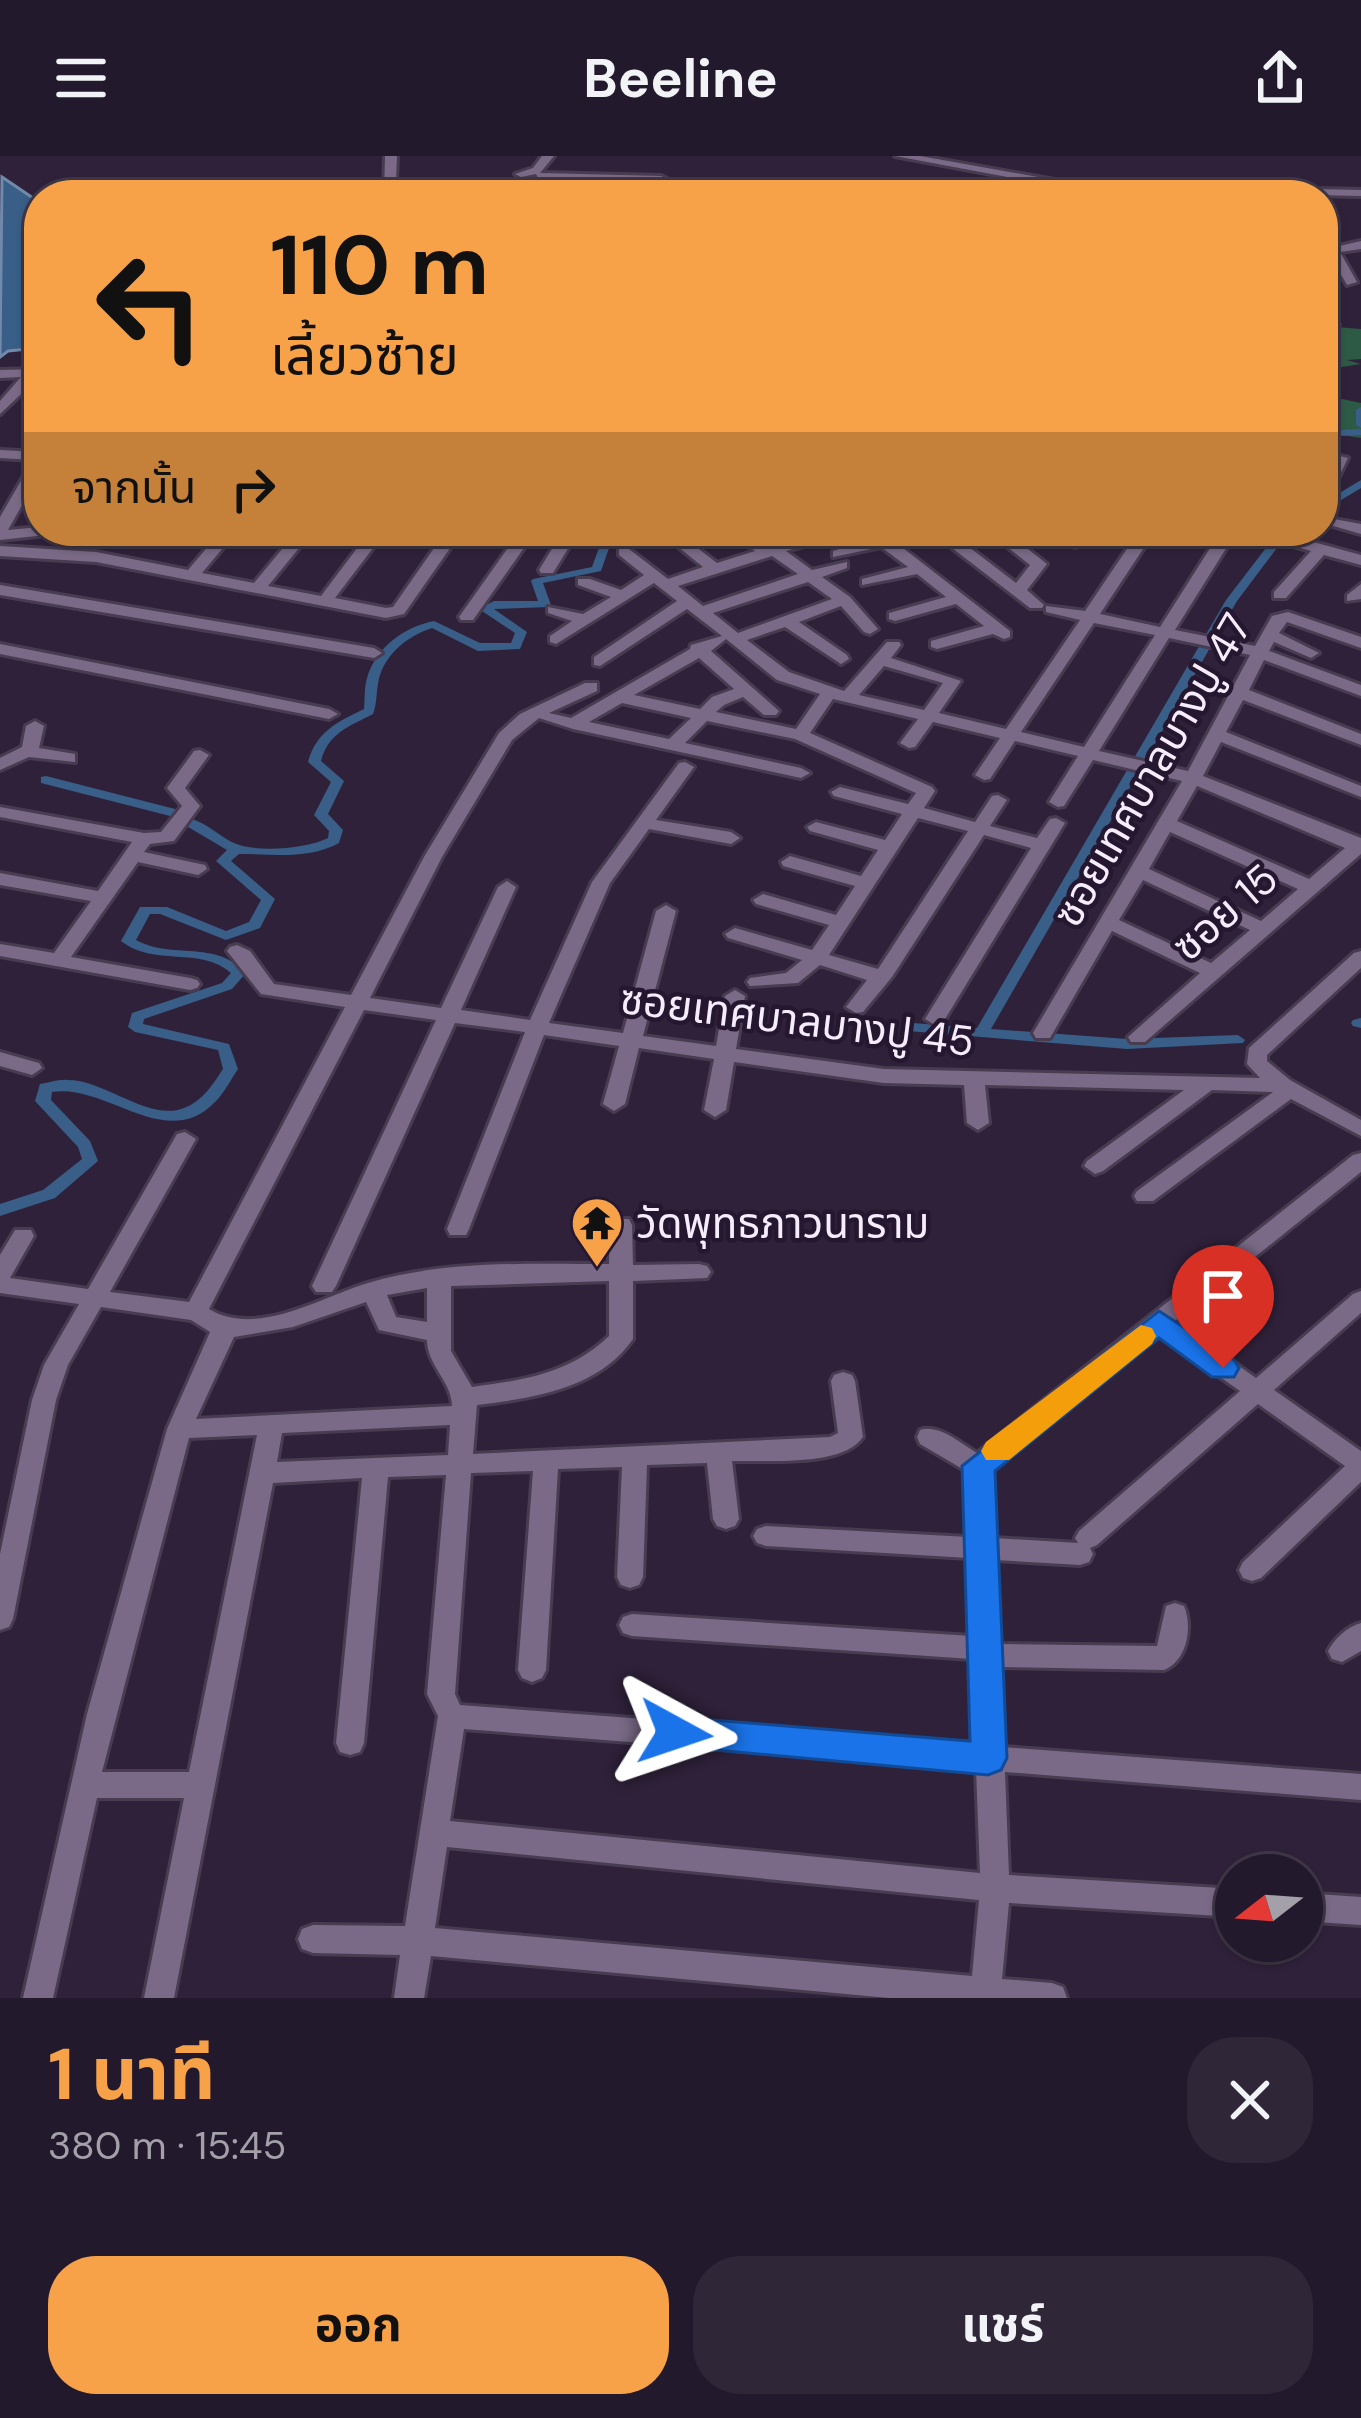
<!DOCTYPE html>
<html lang="th">
<head>
<meta charset="utf-8">
<style>
  :root { --surface:#23192c; --page:#2f2638; --text:#f1f3f6; --muted:#a3a0a9; --line:#403848; --accent:#f7a248 }
  body { margin:0; font-family:"DM Sans","Noto Sans Thai",sans-serif; background:var(--page); color:var(--text); height:100vh; display:flex; flex-direction:column; font-size:45px; white-space:nowrap }
  * { box-sizing:border-box; margin:0 }
  p { font-size:39px; color:var(--muted) }
  .icon { flex:none; width:66px; height:66px; fill:none; stroke:currentColor; stroke-width:2; stroke-linecap:round; stroke-linejoin:round }
  .map { position:relative; height:1842px; overflow:hidden }
  .panel { display:flex; flex-direction:column; background:var(--surface); flex:1 }
  .panel>* { flex:none }
  .banner { position:absolute; left:24px; top:24px; width:1314px; height:366px; border-radius:48px; box-shadow:0 3px 9px #0004,0 0 0 3px var(--line); background:#f7a248; color:#111; overflow:hidden }
  .needle { width:78px; rotate:253deg }
  .controls { position:absolute; left:1215px; top:1698px; display:grid; gap:24px }
  .controls a { display:grid; place-items:center; width:108px; height:108px; border-radius:50%; background:var(--surface); box-shadow:0 3px 9px #0004,0 0 0 3px var(--line); font-size:60px }
  .pin { position:absolute; display:grid; place-items:center; width:102px; height:102px; color:#fff; margin:-123px -51px; border-radius:50% 50% 50% 0; rotate:-45deg; box-shadow:0 0 12px #0007 }
  .pin .icon { rotate:45deg }
  .me { position:absolute; width:132px; margin:-66px; rotate:95deg; stroke-linejoin:round; filter:drop-shadow(0 0 9px #0008) }
  .turn { display:flex; align-items:center; gap:42px; height:252px; padding:0 48px; font-size:54px }
  .turn .icon { width:156px; height:156px; stroke-width:2.5 }
  .turn b { display:block; font-size:84px; line-height:102px }
  .then { display:flex; align-items:center; height:114px; padding:0 48px; background:#0003; gap:24px; font-size:45px }
  .round { display:grid; place-items:center; flex:none; width:126px; height:126px; border-radius:48px; background:var(--page) }
  .headline { display:flex; align-items:center; justify-content:space-between; height:204px; padding:0 48px }
  h1 { font-size:72px; font-weight:700; line-height:90px; color:var(--accent) }
  .primary-button { display:flex; gap:24px; margin-top:auto; padding:24px 48px }
  .primary-button a { flex:1; height:138px; border-radius:48px; background:var(--accent); color:#111; font-size:48px; font-weight:700; line-height:138px; text-align:center }
  .primary-button a+a { background:var(--page); color:var(--text) }
  header { display:flex; justify-content:space-between; align-items:center; height:156px; padding:0 48px; background:var(--surface); font-size:54px; font-weight:700 }
  .map>svg:first-child { display:block }
</style>
</head>
<body>
<header><svg class="icon" aria-label="menu" viewBox="0 0 24 24"><path d="M4 6h16M4 12h16M4 18h16"/></svg>Beeline<svg class="icon" aria-label="share" viewBox="0 0 24 24"><path d="M12 15V3M7 8l5-5 5 5M5 13v7h14v-7"/></svg></header>
<div class="map">
<svg width="1361" height="1842" viewBox="0 0 1361 1842">
  <rect width="100%" height="100%" fill="#2f213a"/>
  <g fill="#2d5a45">
    <polygon points="1323,170 1361,173 1361,203 1347,204 1361,208 1323,214"/>
    <polygon points="1323,239 1361,247 1361,282 1323,276"/>
  </g>
  <polygon fill="#395e87" stroke="#7189aa" stroke-width="3" points="2,21 39,46 39,192 8,195 0,201"/>
  <g fill="none" stroke-linecap="round" stroke-linejoin="round">
    <g fill="#395e87" fill-rule="evenodd">
      <polygon points="1361,251 1361,272 1356,269 1356,254"/>
      <polygon points="1323,267 1340,274 1361,273 1361,279 1338,280 1323,274"/>
      <polygon points="1361,324 1361,332 1323,355 1323,347"/>
      <path d="M605,375H615L601,415L543,427L551,449L549,451L494,453L527,476L520,493L478,495L432,472C407,480 382,500 378,528C376,539 377,547 373,558C350,570 328,577 321,605L344,625L328,658L343,674L339,687C307,704 274,698 239,698L231,705L275,743L260,772L226,784L160,758H150L136,784C172,804 215,783 246,817L232,833L144,863L143,868L229,888L238,913C231,923 225,936 216,945C167,998 107,927 52,936L51,944L90,985L98,1005L55,1042L0,1060V1048L43,1034L82,1003L78,991L35,945L40,928C48,927 59,923 68,924C105,924 149,966 184,952C203,945 213,928 223,913L218,894L135,876L128,871L132,857L222,827L231,817C201,790 153,811 121,785L140,751H167L226,775L249,766L261,744L216,705L227,694L183,668L181,665L183,662C202,662 217,679 234,687C255,697 307,693 328,682L329,675L314,659L331,626L308,606C316,576 337,566 364,553C365,543 364,532 367,522C376,491 404,471 434,465L480,487H511L515,477L482,455V451L494,445H538L531,425L533,423L592,411Z"/>
      <path d="M631,375C648,375 664,380 680,380C693,380 706,375 719,375L683,387L636,378Z"/>
      <polygon points="1283,375 1295,375 1280,388 1237,445 991,873 1127,883 1238,879 1245,884 1243,887 1127,893 908,875 906,872 908,869 913,867 977,872 1226,444 1272,384"/>
      <polygon points="46,620 179,654 180,657 174,661 41,627 41,621"/>
      <polygon points="1361,862 1361,872 1353,870 1351,867 1353,864"/>
    </g>
    <g stroke="#483c51" stroke-width="6">
      <g id="minor">
        <polygon points="385,0 397,0 396,24 510,36 516,39 475,39 396,31 396,39 384,39"/>
        <polygon points="542,0 554,0 540,17 661,20 667,23 661,26 548,24 559,39 547,39 536,18 521,21 515,18 533,12"/>
        <polygon points="895,0 920,0 1077,28 1361,34 1361,40 1077,34"/>
        <polygon points="249,31 297,36 303,39 245,36 245,32"/>
        <polygon points="719,33 740,37 742,39 715,38 715,34"/>
        <polygon points="1361,85 1361,93 1340,96 1357,126 1347,129 1326,93"/>
        <polygon points="1323,144 1329,148 1339,169 1338,172 1327,169"/>
        <polygon points="39,213 39,221 0,258 0,245 21,221 0,222 0,214"/>
        <polygon points="0,294 39,296 39,319 8,374 39,371 39,375 58,375 55,378 0,384 0,361 33,304 0,302"/>
        <polygon points="1336,299 1348,302 1333,333 1323,333 1323,325"/>
        <polygon points="1323,361 1361,368 1361,378 1323,367"/>
        <polygon points="85,375 101,375 102,383 89,386"/>
        <polygon points="131,375 147,375 145,388 135,388"/>
        <polygon points="221,375 237,375 202,417 254,427 297,375 313,375 268,430 321,440 370,375 386,375 335,442 386,452 393,451 446,375 462,375 404,458 386,462 96,406 0,400 0,390 96,396 188,414"/>
        <polygon points="520,375 536,375 473,464 461,464 459,461"/>
        <polygon points="563,375 579,375 553,417 541,417 539,414"/>
        <path d="M729,375H747L769,391L818,380V386L786,395L812,414L847,406V412L822,421L850,441L878,473L870,478L864,476L841,450L799,466L847,499L849,503L841,508L785,471L747,484L789,516L844,535L887,486H899L901,489L891,502L961,525L939,557L1006,573L1080,464L1046,456V450L1085,455L1139,375H1155L1100,458L1160,471L1221,375H1237L1175,474L1255,490L1272,460L1288,456L1361,481V492L1287,466L1279,477L1319,497L1311,502L1274,486L1269,495L1361,529V540L1264,504L1249,534L1361,578V589L1243,544L1226,576L1361,630V641L1221,586L1203,620L1361,682V698L1145,886H1131L1128,881L1200,817L1112,775L1050,882H1036L1033,877L1182,625L1093,604L1064,650L1058,651L1049,646L1078,600L1015,585L990,623L984,624L975,619L1000,582L933,566L915,591L909,592L900,587L918,563L833,543L810,577L932,631L935,635L924,652L975,666L992,640L998,639L1007,644L990,670L1037,682L1050,663L1056,662L1065,667L942,868L935,869L925,863L1031,692L984,679L892,821L863,856L856,857L846,851L867,824L820,809L798,827L750,830L747,826L750,822L786,817L802,804L728,782L725,778L735,772L812,794L829,769L756,748L753,744L763,738L836,759L855,730L783,710L781,706L790,700L861,720L878,694L810,675L807,671L816,666L885,684L902,658L834,640L831,636L840,631L908,648L916,637L795,583L707,565L685,587L801,612L810,617L801,622L573,573L539,562L512,584L442,701L370,842L441,852L498,731L507,725L516,731L461,854L530,864L592,726L679,607L685,606L694,611L656,664L731,676L740,682L731,688L649,673L610,727L549,867L623,877L656,755L666,749L676,755L643,880L716,890L725,840L735,834L745,840L736,893L884,913L1260,922L1247,908L1249,892L1354,797L1361,795V812L1267,899V905L1290,924L1361,964V980L1291,943L1153,1045H1137L1134,1040L1137,1035L1273,936L1212,934L1103,1015L1095,1018L1084,1010L1087,1005L1184,934L985,929L989,967L978,974L967,967L964,929L884,927L734,906L726,954L715,961L704,954L714,903L639,892L625,948L614,955L603,948L619,890L544,879L469,1073L466,1079H450L447,1073L525,876L455,867L336,1130L332,1136H316L312,1130L436,864L364,854L209,1153C257,1182 321,1141 368,1127C445,1104 531,1108 609,1108L610,1069L613,1063H629L632,1069L633,1109L699,1108L707,1110L711,1116L707,1122L633,1125V1183C599,1233 532,1242 477,1249L473,1298L830,1281L838,1277L831,1225L834,1219L843,1216L852,1219L855,1225L863,1281C843,1311 768,1304 732,1305L739,1363L735,1370L726,1373L717,1370L713,1363L707,1307L647,1309L643,1421L639,1429L630,1432L621,1429L617,1421L622,1311L558,1313L546,1514L542,1522L532,1526L522,1522L518,1514L533,1315L471,1317L455,1538L460,1549L975,1588L972,1503L632,1480L623,1477L619,1469L623,1461L632,1458L971,1480L969,1402L766,1390L757,1387L753,1380L757,1373L766,1370L968,1381L966,1315L920,1288L917,1281L920,1274C939,1268 960,1287 977,1297L1353,999L1361,997V1016L1175,1165L1256,1222L1353,1138L1361,1135V1157L1274,1234L1361,1295V1326L1261,1422L1252,1425L1243,1422L1239,1414L1243,1406L1345,1310L1258,1248L1097,1389L1090,1392L1093,1398L1089,1406L1080,1409L995,1404L999,1488L1157,1490L1166,1450L1175,1447L1184,1450C1193,1471 1187,1505 1164,1514L1000,1511L1003,1591L1361,1618V1644L1005,1616L1009,1719L1236,1733V1761L1009,1747L1002,1823L1052,1827L1063,1831L1067,1842H889L431,1800L424,1842H394L400,1799L313,1797L302,1793L298,1783L302,1773L313,1769L405,1770L438,1560L427,1538L446,1319L388,1321L364,1587L360,1596L350,1599L340,1596L336,1587L362,1322L273,1327L174,1842H144L184,1642H97L53,1842H23L87,1558L167,1273L210,1176L191,1164L101,1151L68,1209L56,1244L13,1463L9,1471L0,1474V1398L32,1244L44,1209L79,1148L0,1137V1099L15,1074H31L34,1080L10,1122L88,1133L177,978L185,976L196,983L110,1136L189,1146L345,851L261,838L227,795L230,791L237,789L250,795L274,828L351,839L424,701L499,577L520,558L585,527H597V535L549,557L571,562L690,493L691,489L722,480L687,453L600,510L594,509V501L677,445L654,427L556,488L550,486V480L572,465L548,457V451L583,458L611,441L578,429V423H590L621,434L644,419L619,399V393H629L668,423L703,411L677,390V384H687L717,407L755,395ZM772,400L798,418L703,450L678,430ZM808,426L832,443L738,477L713,457ZM1094,467L1155,479L1084,591L1021,576ZM1169,482L1250,499L1188,615L1099,595ZM726,483L777,524L820,538L796,573L716,556L724,549L743,541L764,559H776L779,555L711,495ZM699,502L734,533L712,541L700,553L634,539ZM884,510L943,527L924,554L859,539ZM622,547L691,562L669,583L589,566ZM1197,630L1345,692L1309,723L1177,665ZM918,662L968,675L878,813L829,799ZM1170,676L1298,733L1261,765L1149,713ZM1143,724L1250,774L1211,807L1119,764ZM609,1125V1180C569,1218 524,1224 472,1231L451,1195V1130ZM427,1132V1166L396,1161L387,1139ZM366,1146L379,1174L427,1184C427,1209 452,1226 452,1250L196,1263L234,1181L293,1171ZM1159,1178L1240,1235L1079,1375L1075,1382L1078,1387L994,1382L991,1314ZM450,1269L448,1299L277,1306L282,1277ZM257,1279L189,1616H102L189,1282ZM464,1573L976,1613L980,1717L450,1665ZM447,1691L979,1744L972,1820L435,1772Z"/>
        <polygon points="863,375 881,375 1010,475 1010,481 1004,483 993,478 937,493 931,491 931,485 984,470 956,448 895,465 889,463 889,457 946,441 917,418 862,429 862,423 908,411 881,391 833,401 833,395 872,383"/>
        <polygon points="930,375 948,375 1016,427 1030,409 987,375 1005,375 1047,408 1027,434 1044,449 1042,452 1030,452"/>
        <polygon points="1054,375 1072,375 1088,388 1075,391"/>
        <polygon points="1295,381 1361,399 1361,409 1324,399 1286,442 1274,442 1274,436 1311,395 1290,389 1287,386"/>
        <polygon points="1361,428 1361,443 1347,445 1347,439"/>
        <polygon points="0,429 374,492 382,497 374,502 0,439"/>
        <polygon points="0,488 329,553 338,558 329,563 0,498"/>
        <polygon points="35,565 44,570 39,592 75,598 75,606 29,601 0,614 0,602 22,591 26,570"/>
        <polygon points="200,594 209,599 185,632 200,650 174,685 150,688 144,696 205,709 207,713 198,719 138,706 71,801 190,822 197,824 200,828 197,832 190,834 0,800 0,788 54,797 91,745 0,729 0,717 98,735 132,686 0,661 0,651 144,677 161,676 182,650 167,632 194,595"/>
        <polygon points="0,896 39,907 42,912 32,919 0,910"/>
        <path d="M1361,1467V1495L1342,1506L1332,1503L1328,1495C1335,1482 1347,1471 1361,1467Z"/>
        <polygon points="1302,1737 1361,1741 1361,1769 1302,1765"/>
      </g>
    </g>
    <use href="#minor" fill="#7a6a87" fill-rule="evenodd"/>
  </g>
  <polygon fill="#1a73e8" stroke="#114b97" stroke-width="3" points="1159,1155 1234,1204 1239,1212 1234,1221 1212,1221 1159,1182 995,1315 1007,1602 1001,1614 988,1619 662,1589 657,1577 662,1566 675,1561 970,1585 962,1310"/>
  <polygon fill="#f59e0b" points="1141,1169 1152,1172 1156,1180 1152,1188 1009,1304 986,1304 981,1295 986,1286"/>
  <defs>
    <g id="temple-pin" transform="scale(2.7)"><path d="M0 17L-7.5 6A9.5 9.5 0 1 1 7.5 6Z" fill="#f7a248" stroke="#251730"/><path d="M0-6L5-2H3V0L6.5 2.5H4V6H1.5V3h-3V6H-4V2.5H-6.5L-3 0V-2H-5Z" fill="#111"/></g>
  </defs>
  <g fill-rule="evenodd">
    <use href="#temple-pin" x="597" y="1067"/>
  </g>
  <g text-anchor="middle" dominant-baseline="central" stroke-width="9" stroke-linejoin="round" paint-order="stroke">
    <g font-size="42" fill="#f5ecfd" stroke="#251730">
      <text transform="translate(1152 614) rotate(-60)">ซอยเทศบาลบางปู 47</text>
      <text transform="translate(1225 756) rotate(-41)">ซอย 15</text>
      <text transform="translate(797 864) rotate(7)">ซอยเทศบาลบางปู 45</text>
    </g>
    <g font-size="42" fill="#f5ecfd" stroke="#251730" text-anchor="start">
      <text x="636" y="1067">วัดพุทธภาวนาราม</text>
    </g>
  </g>
</svg>
<div class="controls">
<a><svg class="needle" viewBox="-14 -14 28 28"><path d="M0-13l5 13h-10z" fill="#e53935"/><path d="M0 13l5-13h-10z" fill="#a3a0a9"/></svg></a>
</div>
<div class="pin" style="left:1223px;top:1212px;background:#d93025"><svg class="icon" aria-label="arrive" viewBox="0 0 24 24"><path d="M6 21V4h12l-3 4 3 4H6"/></svg></div>
<svg class="me" style="left:675px;top:1577px" viewBox="-20 -20 40 40"><path d="M0-17L14 15 0 8-14 15z" fill="#1a73e8" stroke="#fff" stroke-width="4"/></svg>
<div class="banner">
<div class="turn"><svg class="icon" aria-label="left" viewBox="0 0 24 24"><path d="M17 20v-9H6M10 6l-5 5 5 5"/></svg><div><b>110 m</b>เลี้ยวซ้าย</div></div>
<div class="then">จากนั้น<svg class="icon" aria-label="right" viewBox="0 0 24 24"><path d="M7 20v-9h11M14 6l5 5-5 5"/></svg></div>
</div>
</div>
<section class="panel">
<div class="headline"><div><h1>1 นาที</h1><p>380 m · 15:45</p></div><a class="round"><svg class="icon" aria-label="close" viewBox="0 0 24 24"><path d="M6 6l12 12M18 6L6 18"/></svg></a></div>
<div class="primary-button"><a>ออก</a><a>แชร์</a></div>
</section>
</body>
</html>
